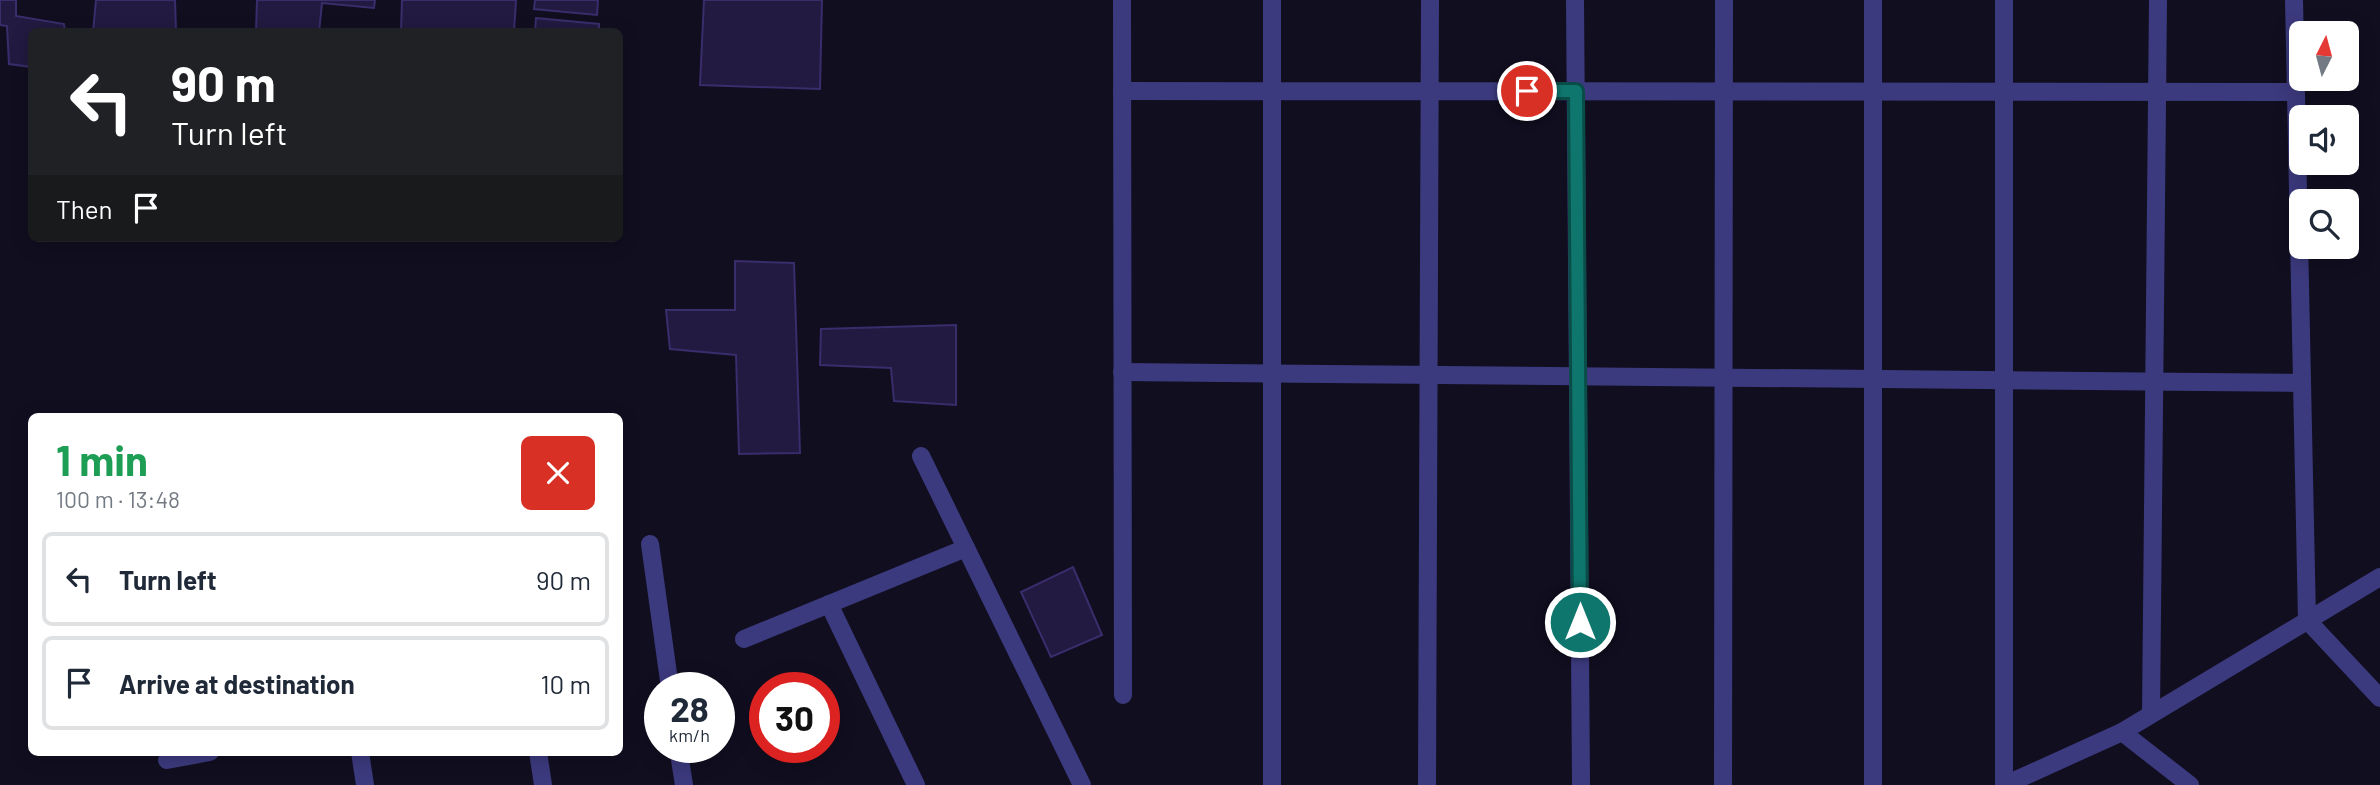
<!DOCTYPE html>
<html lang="en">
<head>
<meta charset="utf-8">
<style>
  :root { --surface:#fff; --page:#f6f6f7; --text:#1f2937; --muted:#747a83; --line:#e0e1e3 }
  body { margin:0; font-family:Barlow,sans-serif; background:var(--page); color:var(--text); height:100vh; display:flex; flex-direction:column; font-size:26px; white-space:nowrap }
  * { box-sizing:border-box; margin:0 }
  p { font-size:23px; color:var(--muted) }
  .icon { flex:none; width:38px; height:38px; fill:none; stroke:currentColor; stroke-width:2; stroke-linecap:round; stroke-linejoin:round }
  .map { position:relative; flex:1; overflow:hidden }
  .panel { position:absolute; left:28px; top:413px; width:595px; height:343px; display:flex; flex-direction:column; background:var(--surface); border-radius:10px; box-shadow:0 4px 18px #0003 }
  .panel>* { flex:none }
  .guide { position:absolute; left:28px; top:28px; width:595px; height:214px; border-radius:10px; box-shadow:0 4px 18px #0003; background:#202124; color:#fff; overflow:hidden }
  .needle { width:46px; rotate:6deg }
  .fabs { position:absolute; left:2289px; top:21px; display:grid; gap:14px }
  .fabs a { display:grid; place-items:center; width:70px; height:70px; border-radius:10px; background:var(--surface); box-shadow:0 4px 18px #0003; font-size:35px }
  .speed { position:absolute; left:644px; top:672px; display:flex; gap:14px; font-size:35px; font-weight:700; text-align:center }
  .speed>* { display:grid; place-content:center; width:91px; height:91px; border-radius:50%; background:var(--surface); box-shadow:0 4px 18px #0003; line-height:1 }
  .speed small { font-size:18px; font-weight:400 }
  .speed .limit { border:10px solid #d22; background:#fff; color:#111 }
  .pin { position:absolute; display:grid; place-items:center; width:60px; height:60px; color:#fff; margin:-30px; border:4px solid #fff; border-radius:50%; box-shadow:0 2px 7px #0007 }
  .me { position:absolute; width:77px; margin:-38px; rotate:0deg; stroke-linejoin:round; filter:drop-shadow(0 0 5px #0008) }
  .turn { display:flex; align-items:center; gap:24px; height:147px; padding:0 28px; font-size:32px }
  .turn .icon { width:91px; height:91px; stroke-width:2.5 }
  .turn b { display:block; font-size:49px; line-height:60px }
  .then { display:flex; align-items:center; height:66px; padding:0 28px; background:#0003; gap:14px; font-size:26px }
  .round { display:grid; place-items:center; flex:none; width:74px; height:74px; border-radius:10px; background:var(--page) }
  .head { display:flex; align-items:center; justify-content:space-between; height:119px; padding:0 28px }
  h1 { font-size:42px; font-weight:700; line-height:52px; color:#1e9e55 }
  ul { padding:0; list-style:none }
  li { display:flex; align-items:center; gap:21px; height:94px; margin:0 14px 10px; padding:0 14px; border:4px solid var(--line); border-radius:10px }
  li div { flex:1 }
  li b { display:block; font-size:26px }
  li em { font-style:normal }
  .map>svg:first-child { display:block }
</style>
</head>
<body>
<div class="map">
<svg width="2380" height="785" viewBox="0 0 2380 785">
  <rect width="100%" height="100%" fill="#110e20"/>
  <g fill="#221a40" stroke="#392d6c" stroke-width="2">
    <polygon points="0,0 16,0 16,16 64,24 65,32 32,32 32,67 9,64 7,26 0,25"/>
    <polygon points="96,0 175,0 176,32 93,32"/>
    <polygon points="257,0 375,0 374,8 322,3 319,32 256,32"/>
    <polygon points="402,0 516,0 514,32 401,32"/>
    <polygon points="535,0 598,0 597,15 534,9"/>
    <polygon points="704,0 822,0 820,89 700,85"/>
    <polygon points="536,18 599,24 599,32 535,32"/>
    <polygon points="735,261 794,263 800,453 739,454 736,355 670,349 666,310 735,310"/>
    <polygon points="956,325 956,405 894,401 891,368 820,365 821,329"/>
    <polygon points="1073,567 1102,635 1051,657 1021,592"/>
  </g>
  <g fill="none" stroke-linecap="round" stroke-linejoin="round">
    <g stroke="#3c3a7e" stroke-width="18">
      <polyline points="1122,0 1123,695"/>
      <polyline points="1575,0 1581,785"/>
      <polyline points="1873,0 1873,785"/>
      <polyline points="2294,0 2307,620 2380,698"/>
      <polyline points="1122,91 2296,92"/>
      <polyline points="1122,372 2302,383"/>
      <polyline points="921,456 1082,785"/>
      <polyline points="650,544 670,688"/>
      <polyline points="829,604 916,785"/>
      <polyline points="744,639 966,548"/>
      <polyline points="2151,714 2158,0"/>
      <polyline points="678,747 684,785"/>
      <polyline points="360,752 365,785"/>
      <polyline points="538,752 543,785"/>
      <polyline points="167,760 210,752"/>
      <polyline points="1272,785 1272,0"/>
      <polyline points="1427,785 1430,0"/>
      <polyline points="1723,785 1724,0"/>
      <polyline points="2004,785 2004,0"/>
      <polyline points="2005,785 2122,732"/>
      <polyline points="2190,785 2122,732 2380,577"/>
    </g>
  </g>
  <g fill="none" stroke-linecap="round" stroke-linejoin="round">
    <g stroke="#0a4d48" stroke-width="18">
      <polyline id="route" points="1527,91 1576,91 1580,622"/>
    </g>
    <use href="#route" stroke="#0f766e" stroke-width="12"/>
  </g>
</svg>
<div class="fabs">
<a><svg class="needle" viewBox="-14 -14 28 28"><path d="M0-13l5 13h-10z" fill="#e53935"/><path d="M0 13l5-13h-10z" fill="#747a83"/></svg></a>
<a><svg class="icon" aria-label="sound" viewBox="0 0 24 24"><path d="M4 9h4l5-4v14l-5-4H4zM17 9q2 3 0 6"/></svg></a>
<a><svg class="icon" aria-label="search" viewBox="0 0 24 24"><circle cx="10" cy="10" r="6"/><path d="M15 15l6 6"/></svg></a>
</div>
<div class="speed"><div>28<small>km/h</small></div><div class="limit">30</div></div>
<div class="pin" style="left:1527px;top:91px;background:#d93025"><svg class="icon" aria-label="arrive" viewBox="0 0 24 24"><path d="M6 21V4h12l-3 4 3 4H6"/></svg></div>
<svg class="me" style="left:1580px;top:622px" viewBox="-20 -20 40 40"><circle r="17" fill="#0f766e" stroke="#fff" stroke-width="3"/><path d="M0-11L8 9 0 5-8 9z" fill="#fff"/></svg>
<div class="guide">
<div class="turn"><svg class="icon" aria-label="left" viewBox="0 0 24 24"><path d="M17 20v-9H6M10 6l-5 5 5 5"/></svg><div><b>90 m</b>Turn left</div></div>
<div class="then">Then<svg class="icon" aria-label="arrive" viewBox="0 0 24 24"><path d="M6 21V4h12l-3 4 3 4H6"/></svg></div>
</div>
<section class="panel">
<div class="head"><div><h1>1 min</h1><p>100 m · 13:48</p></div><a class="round" style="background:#d93025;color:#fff"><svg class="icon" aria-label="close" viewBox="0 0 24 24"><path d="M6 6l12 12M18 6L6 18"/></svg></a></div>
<ul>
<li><svg class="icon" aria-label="left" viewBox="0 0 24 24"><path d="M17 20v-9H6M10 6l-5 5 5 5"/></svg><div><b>Turn left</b></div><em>90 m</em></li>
<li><svg class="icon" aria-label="arrive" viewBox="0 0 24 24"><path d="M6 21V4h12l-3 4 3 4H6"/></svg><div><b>Arrive at destination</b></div><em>10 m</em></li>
</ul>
</section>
</div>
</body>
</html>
